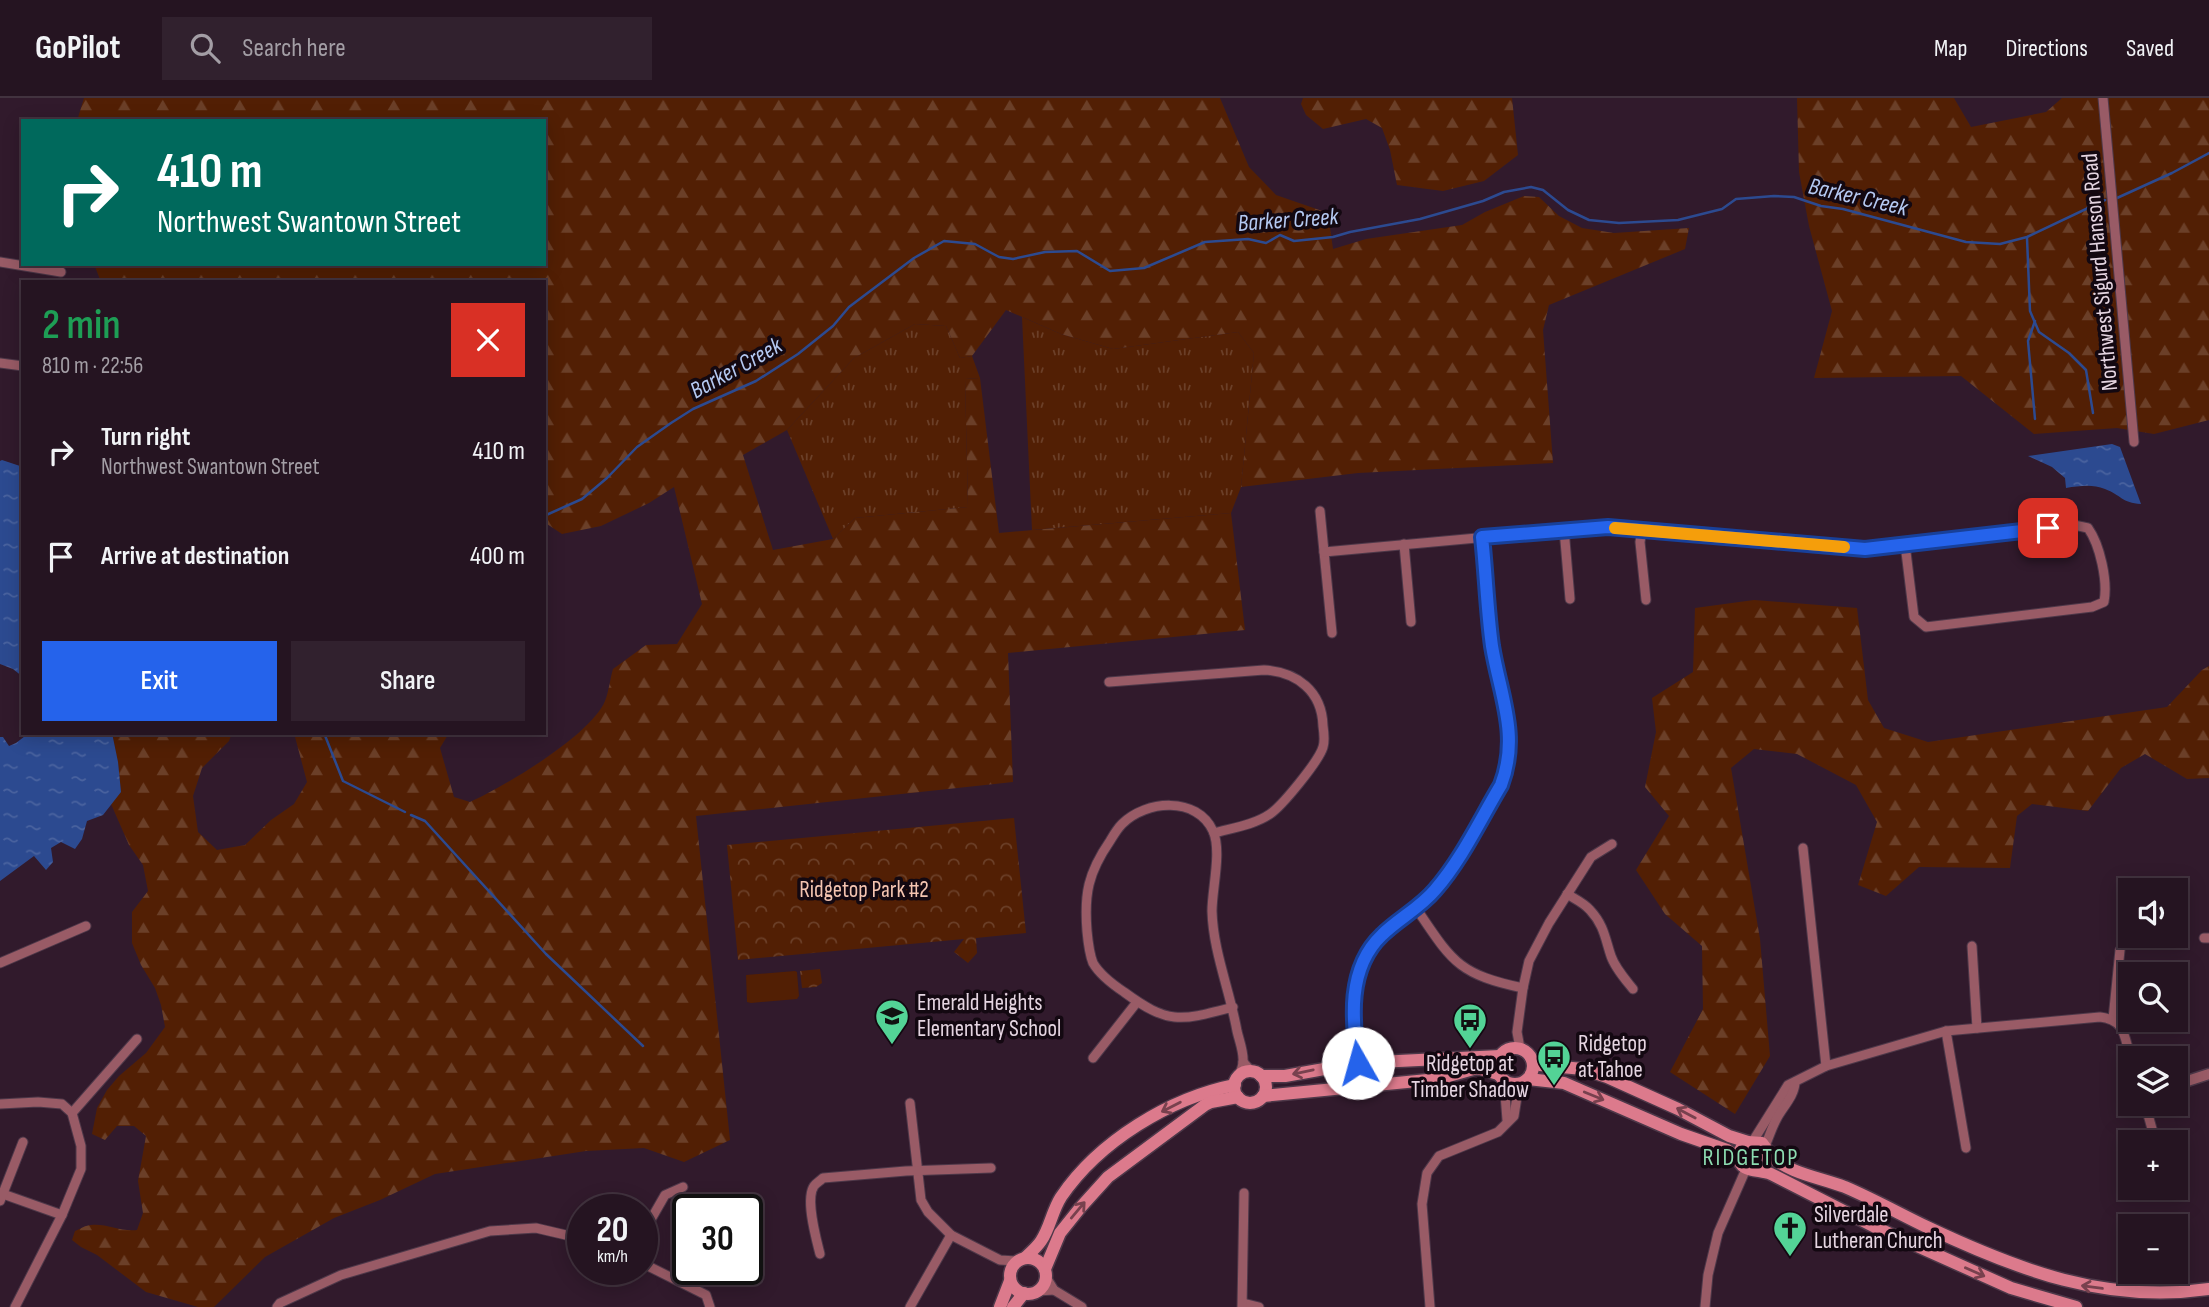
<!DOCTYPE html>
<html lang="en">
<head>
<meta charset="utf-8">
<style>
  :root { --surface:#251421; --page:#31212e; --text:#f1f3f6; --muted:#a39ea5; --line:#42333f; --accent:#2563eb }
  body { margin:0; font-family:"Sofia Sans Condensed",sans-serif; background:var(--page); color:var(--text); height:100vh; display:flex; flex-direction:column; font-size:26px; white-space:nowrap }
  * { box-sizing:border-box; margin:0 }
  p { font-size:23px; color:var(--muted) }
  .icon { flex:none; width:38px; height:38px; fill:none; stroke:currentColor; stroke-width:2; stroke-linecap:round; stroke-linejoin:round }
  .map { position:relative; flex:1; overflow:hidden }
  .sheet { position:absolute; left:21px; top:182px; width:525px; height:455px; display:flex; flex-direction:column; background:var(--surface); border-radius:0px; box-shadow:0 4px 18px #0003,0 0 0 2px var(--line) }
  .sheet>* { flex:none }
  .top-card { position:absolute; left:21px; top:21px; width:525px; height:147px; border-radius:0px; box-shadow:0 4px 18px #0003,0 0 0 2px var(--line); background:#00695c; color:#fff; overflow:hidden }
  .fabs { position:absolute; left:2118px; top:780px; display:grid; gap:14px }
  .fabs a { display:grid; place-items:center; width:70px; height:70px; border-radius:0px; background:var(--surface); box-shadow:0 4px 18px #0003,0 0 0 2px var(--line); font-size:35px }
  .speed { position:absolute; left:567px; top:1096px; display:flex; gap:14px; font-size:35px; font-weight:700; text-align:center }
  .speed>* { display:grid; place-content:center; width:91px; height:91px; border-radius:50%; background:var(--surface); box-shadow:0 4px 18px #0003,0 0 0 2px var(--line); line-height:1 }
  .speed small { font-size:18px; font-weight:400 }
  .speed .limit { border:4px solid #111; border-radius:10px; background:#fff; color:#111 }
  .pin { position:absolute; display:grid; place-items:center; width:60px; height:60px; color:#fff; margin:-30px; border-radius:14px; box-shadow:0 4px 10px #0006 }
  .me { position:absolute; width:77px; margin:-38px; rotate:353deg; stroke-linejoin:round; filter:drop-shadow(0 0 5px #0008) }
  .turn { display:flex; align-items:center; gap:24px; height:147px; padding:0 21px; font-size:32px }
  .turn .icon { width:91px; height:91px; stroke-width:2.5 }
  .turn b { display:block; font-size:49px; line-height:60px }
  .round { display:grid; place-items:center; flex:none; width:74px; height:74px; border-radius:0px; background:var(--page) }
  .headline { display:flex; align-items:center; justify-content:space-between; height:119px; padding:0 21px }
  h1 { font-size:42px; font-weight:600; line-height:52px; color:#1e9e55 }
  .primary-button { display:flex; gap:14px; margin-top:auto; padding:14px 21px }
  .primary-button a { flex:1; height:80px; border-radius:0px; background:var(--accent); color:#fff; font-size:28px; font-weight:600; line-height:80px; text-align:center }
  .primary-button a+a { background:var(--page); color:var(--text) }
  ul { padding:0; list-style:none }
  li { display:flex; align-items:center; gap:21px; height:105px; padding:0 21px }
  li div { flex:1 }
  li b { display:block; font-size:26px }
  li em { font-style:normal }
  header { display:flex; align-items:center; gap:42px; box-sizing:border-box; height:98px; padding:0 35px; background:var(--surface); border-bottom:2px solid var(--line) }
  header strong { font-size:33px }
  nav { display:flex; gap:38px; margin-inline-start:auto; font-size:24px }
  .search { width:490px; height:63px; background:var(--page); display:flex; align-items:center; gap:18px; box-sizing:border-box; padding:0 24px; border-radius:0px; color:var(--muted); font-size:26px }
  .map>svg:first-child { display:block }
</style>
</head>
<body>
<header>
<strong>GoPilot</strong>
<div class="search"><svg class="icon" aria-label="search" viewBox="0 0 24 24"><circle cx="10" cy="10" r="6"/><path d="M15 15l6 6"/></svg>Search here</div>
<nav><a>Map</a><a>Directions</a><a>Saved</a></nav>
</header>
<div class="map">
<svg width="2209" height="1209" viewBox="0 0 2209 1209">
  <defs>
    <pattern id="grass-tufts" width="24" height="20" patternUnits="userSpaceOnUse" patternTransform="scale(1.75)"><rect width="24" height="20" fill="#521f04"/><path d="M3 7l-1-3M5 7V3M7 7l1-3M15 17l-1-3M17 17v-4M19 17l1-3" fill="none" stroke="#6b3f28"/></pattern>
    <pattern id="forest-firs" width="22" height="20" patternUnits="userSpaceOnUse" patternTransform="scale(1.75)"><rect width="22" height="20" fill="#521f04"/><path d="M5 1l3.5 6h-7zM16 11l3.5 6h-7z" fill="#6b3f28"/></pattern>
    <pattern id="park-crowns" width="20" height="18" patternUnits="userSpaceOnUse" patternTransform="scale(1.75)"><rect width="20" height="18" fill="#521f04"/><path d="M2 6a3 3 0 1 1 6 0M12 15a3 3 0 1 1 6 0" fill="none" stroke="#6b3f28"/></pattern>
    <pattern id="water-ripples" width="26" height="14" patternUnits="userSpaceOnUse" patternTransform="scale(1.75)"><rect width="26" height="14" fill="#2c4a90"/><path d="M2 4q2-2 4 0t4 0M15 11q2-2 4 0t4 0" fill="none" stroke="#4a639f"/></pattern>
  </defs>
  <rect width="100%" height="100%" fill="#311a2c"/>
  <g fill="url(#grass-tufts)">
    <polygon points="1022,219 1061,236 1113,251 1238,234 1254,255 1241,389 1231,415 1032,432"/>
    <polygon points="915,226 946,228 960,260 972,258 980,280 965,281 968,409 855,420 833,441 787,332 854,260"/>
  </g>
  <g fill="url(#forest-firs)">
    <path d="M84,0H1220L1249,69L1276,97L1328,115L1333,151L1366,141L1462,127L1485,114L1524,98L1539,99L1559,118L1582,130L1614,135L1689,130L1685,151L1549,207L1543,232L1553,365L1358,375L1241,389L1254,255L1238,234L1113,251L1061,236L1006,212L972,258L960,260L946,228L915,226L854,260L787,332L743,357L773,452L833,441L855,420L968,409L965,281L980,280L999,435L1231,415L1245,532L1008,555L1013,684L696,718L730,1042L684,1064L644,1050L586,1053L435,1076L380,1102L334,1120L265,1159L214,1209H198L146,1194L97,1157L81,1149L72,1142L75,1133C80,1131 86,1127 91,1127C106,1125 120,1134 137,1132L143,1115L138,1083L146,1038L134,1028H117L105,1042L92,1036L97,1010L107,992L119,978L146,955L165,929L161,907L155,890L141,867L132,845V814L148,793L143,767L129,747L111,706L121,694L118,664L112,635H232L229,643L202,670L193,698L198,734L217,752L245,747L271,722L294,706L307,684L294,635H449L440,650L454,699L470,704C505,688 590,638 605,603C609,593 610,581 613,571L646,547L677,546L702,506L674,389L649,405L601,428L562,436L544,424V184H101L94,166H544V23H77Z"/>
    <polygon points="1303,0 1512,0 1518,57 1484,83 1443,93 1397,87 1390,52 1382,30 1366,21 1323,31 1306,17 1301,6"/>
    <polygon points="1797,0 1954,0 1971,29 2046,14 2062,0 2209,0 2209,322 2154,336 2117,330 2034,336 1961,278 1814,280 1832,213 1809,128 1799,74"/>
    <polygon points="1754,502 1857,510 1868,602 1884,630 1928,644 2167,609 2202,572 2209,568 2209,680 2187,681 2145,656 2121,670 2088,713 2032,706 2017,718 2010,770 1919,769 1886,798 1858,787 1877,724 1856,687 1797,656 1754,651 1731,670 1760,841 1770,958 1735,1016 1670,974 1703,911 1702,848 1665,816 1636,772 1669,718 1645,689 1656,634 1652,600 1693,574 1695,510"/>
  </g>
  <g fill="url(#park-crowns)">
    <polygon points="1014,720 1026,835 976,840 977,855 968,865 954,854 964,841 738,862 727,747"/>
    <polygon points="820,871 822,885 816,889 802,890 800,873"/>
  </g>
  <polygon fill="#521f04" points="795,873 797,874 799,898 797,901 751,905 747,904 746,877"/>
  <g fill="url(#water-ripples)">
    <path d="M2112,346L2120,349L2141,406C2122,405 2121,397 2105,391C2092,386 2080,388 2066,390L2065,380L2052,369L2028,358Z"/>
    <polygon points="2,362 23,369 23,579 13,571 0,566 0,363"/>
    <polygon points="29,635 112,635 118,664 121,694 103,717 87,723 82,741 75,751 61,744 51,750 53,764 46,772 34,758 0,783 0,639 3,639 9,648 16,645"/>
  </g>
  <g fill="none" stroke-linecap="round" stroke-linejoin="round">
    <g stroke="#2c4a90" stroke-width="2.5">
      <polyline points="2117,100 2172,75 2209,55"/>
      <polyline points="2027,140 2030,213 2039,234 2069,255 2086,272 2093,315"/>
      <polyline points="2035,223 2028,243 2035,321"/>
      <polyline points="544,418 582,401 607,380 637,349 671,325 693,311 756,283 798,256 833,228 849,209 914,160 944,143 975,146 999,159 1013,161 1045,154 1077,153 1110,173 1144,170 1205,144 1248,141 1266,145 1280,137 1294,143 1333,139 1350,134 1420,121 1483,103 1504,94 1531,89 1543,92 1568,112 1589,122 1619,125 1678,122 1722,111 1736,101 1774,98 1794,99 1821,108 1843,111 1966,144 2000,146 2027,139 2105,102"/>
      <polyline points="324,635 343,683 405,714"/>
      <polyline points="411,717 425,723 546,856 643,948"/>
    </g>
    <g stroke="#4e3849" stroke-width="11">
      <g id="minor">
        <polyline points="2103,0 2134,344"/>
        <polyline points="0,164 61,174"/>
        <polyline points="0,265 23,268"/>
        <polyline points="1320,413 1332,535"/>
        <polyline points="1564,431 1570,501"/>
        <polyline points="1642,432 1640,444 1646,502"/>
        <polyline points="1404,446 1411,524"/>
        <path d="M1324,454L1596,429L1865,451L2074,427L2088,430C2100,447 2108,483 2104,504L2092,509L1926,529L1914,519L1905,446"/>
        <path d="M1109,584L1264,572C1297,574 1322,593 1323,628C1324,635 1325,643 1323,649C1319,663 1282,708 1270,716C1254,727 1232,730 1214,735"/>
        <polyline points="1803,750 1826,968"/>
        <path d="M1567,796C1575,801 1584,805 1590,812C1604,827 1605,840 1611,858C1615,870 1625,881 1633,891"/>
        <path d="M1416,810C1452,863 1457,876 1523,890"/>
        <polyline points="2204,840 2209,840"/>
        <polyline points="1972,848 1977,930"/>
        <polyline points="0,865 86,828"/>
        <path d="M1233,909C1180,923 1169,927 1124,894C1112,886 1100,877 1093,865C1089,855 1088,844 1087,833C1084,796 1088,775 1110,743C1113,738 1117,731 1122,726C1146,702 1197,698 1213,733C1222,753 1212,791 1212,813C1213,853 1230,893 1237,933C1239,942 1244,954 1243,964C1243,969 1240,975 1238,979"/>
        <polyline points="2113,921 2120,852"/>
        <polyline points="1946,933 1966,1050"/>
        <polyline points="1520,950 1517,934 1523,890 1529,863 1549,825 1591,759 1612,746"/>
        <polyline points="1093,960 1137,904"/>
        <polyline points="1243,964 1252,974"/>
        <path d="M1358,965C1352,922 1347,870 1382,837C1398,821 1420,810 1435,792C1462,762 1481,722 1501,687C1519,639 1500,596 1493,548C1487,512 1486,475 1482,439"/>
        <polyline points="1504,983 1507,1022"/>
        <polyline points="910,1005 921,1102 928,1114 951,1137 1000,1162 1016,1163"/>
        <polyline points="0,1006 38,1004 62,1006 72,1015 81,1048 81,1071 62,1117 15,1209"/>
        <polyline points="2145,1006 2156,1045"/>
        <polyline points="72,1015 137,941"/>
        <path d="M1753,1043L1788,987L1826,968L1946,933L2100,919C2126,922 2124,939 2131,961"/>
        <path d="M1765,1048C1769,1039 1772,1029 1777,1020C1783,1009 1795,997 1795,984"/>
        <polyline points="2175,1089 2178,1093"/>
        <polyline points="0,1095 62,1117"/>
        <polyline points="0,1103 23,1044"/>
        <polyline points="642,1137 665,1097 683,1089"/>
        <path d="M820,1156C816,1140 805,1101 814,1088C816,1085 820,1083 823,1080L906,1073L991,1070"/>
        <polyline points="642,1165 706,1197 710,1209"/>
        <polyline points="1046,1179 1054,1192 1082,1209"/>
        <polyline points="1037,1193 1054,1192"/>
        <polyline points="1243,1205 1259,1209"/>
        <polyline points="277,1209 280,1205 341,1177 490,1133 536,1130 583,1141"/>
        <polyline points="910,1209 951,1137"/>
        <polyline points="1242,1209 1244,1095"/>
        <polyline points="1430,1209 1422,1106 1427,1075 1439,1058 1498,1034 1514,1018 1519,986"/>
        <polyline points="1705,1209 1708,1177 1718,1135 1746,1071"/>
      </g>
    </g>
    <g stroke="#4e3849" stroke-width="13">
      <polyline id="tertiary" points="2175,987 2209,976"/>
    </g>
    <g stroke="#4e3849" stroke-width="15">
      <g id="secondary">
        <circle cx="1515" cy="968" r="18"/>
        <polyline points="1532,962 1540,967 1583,971 1607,979 1678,1011 1729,1038 1748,1044 1762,1045 1768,1053 1768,1061"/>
        <circle cx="1250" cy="989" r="16"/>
        <polyline points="1261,978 1285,978 1358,965 1500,958"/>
        <polyline points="1528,981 1564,985 1681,1036 1727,1052 1739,1060"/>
        <polyline points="1263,998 1438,981 1477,970 1498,976"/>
        <path d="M1748,1044C1743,1047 1739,1051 1739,1058C1738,1075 1760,1071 1771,1076L1877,1130L2011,1190L2076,1209"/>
        <path d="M1768,1056C1790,1076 1819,1079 1845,1089C1873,1101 1900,1116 1927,1129C2018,1172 2106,1206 2209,1191"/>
        <path d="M1026,1159C1031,1154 1037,1149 1041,1143C1050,1130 1052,1113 1061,1099C1099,1043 1170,1000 1235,987"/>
        <circle cx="1028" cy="1178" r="18"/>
        <polyline points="1045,1171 1060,1135 1080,1110 1108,1079 1205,1007 1211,1004 1238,999"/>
        <polyline points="1000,1209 1010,1183"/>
        <polyline points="1013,1209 1024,1195"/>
      </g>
    </g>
    <use href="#minor" stroke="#995b66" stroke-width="9"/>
    <use href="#tertiary" stroke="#995b66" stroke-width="10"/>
    <use href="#secondary" stroke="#dc7a8c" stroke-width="12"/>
  </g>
  <defs><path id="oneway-shaft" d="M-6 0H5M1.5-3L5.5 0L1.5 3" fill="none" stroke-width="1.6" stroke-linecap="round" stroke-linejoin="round" transform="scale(1.75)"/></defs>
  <g stroke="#78414e">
    <use href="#oneway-shaft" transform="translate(1303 974) rotate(168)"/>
    <use href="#oneway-shaft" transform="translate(1594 998) rotate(22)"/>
    <use href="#oneway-shaft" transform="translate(1171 1009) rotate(153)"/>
    <use href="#oneway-shaft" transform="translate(1686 1015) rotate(-152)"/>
    <use href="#oneway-shaft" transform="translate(1078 1112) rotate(-50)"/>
    <use href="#oneway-shaft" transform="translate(1975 1174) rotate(24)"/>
    <use href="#oneway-shaft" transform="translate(2092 1189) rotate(-172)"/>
  </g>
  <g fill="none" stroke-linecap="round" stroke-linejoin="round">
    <g stroke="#184099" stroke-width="18">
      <path id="route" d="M1358,965C1352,922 1347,870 1382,837C1398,821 1420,810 1435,792C1462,761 1480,722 1501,687C1520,637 1500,597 1492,548C1487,512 1486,475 1482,439L1608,429L1865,451L2048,430"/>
    </g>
    <use href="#route" stroke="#2563eb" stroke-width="12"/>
    <polyline stroke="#f59e0b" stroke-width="12" points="1615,430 1844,449"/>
  </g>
  <defs>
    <g id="school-pin" transform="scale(1.75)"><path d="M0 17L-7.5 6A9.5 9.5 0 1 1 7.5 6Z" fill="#53d396" stroke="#130811"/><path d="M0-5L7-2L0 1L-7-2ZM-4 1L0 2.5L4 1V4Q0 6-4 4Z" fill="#111"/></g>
    <g id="bus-pin" transform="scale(1.75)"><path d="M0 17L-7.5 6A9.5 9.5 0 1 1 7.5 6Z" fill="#53d396" stroke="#130811"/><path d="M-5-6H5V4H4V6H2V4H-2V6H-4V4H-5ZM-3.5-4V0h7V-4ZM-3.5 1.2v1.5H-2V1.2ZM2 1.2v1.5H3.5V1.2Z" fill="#111"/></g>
    <g id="church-pin" transform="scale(1.75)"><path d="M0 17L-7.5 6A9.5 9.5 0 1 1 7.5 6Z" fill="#53d396" stroke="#130811"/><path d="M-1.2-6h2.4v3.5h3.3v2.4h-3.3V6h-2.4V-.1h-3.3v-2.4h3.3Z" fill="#111"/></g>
  </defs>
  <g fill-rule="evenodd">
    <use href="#school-pin" x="892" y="918"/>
    <use href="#bus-pin" x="1470" y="922"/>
    <use href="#bus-pin" x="1554" y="959"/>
    <use href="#church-pin" x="1790" y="1130"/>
  </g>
  <g text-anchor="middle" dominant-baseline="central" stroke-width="7" stroke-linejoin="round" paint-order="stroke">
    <g font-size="23" fill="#e5d5e1" stroke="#130811">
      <text transform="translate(2100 174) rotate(-95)">Northwest Sigurd Hanson Road</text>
    </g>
    <g font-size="23" fill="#f4c4b0" stroke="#130811">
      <text x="864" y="792">Ridgetop Park #2</text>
    </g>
    <g font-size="23" fill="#e5d5e1" stroke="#130811" text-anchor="start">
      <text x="917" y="905">Emerald Heights<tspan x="917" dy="26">Elementary School</tspan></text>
      <text x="1578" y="946">Ridgetop<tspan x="1578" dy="26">at Tahoe</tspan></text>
      <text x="1470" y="966" text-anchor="middle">Ridgetop at<tspan x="1470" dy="26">Timber Shadow</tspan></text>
      <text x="1814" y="1117">Silverdale<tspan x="1814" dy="26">Lutheran Church</tspan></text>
    </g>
    <g font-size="24" font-style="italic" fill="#b5c9f2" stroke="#130811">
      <text transform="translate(1858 99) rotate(13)">Barker Creek</text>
      <text transform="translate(1288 122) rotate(-4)">Barker Creek</text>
      <text transform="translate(736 270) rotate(-29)">Barker Creek</text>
    </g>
    <g font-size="24" letter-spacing="2" fill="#8cdcb1" stroke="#130811">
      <text x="1751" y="1059">RIDGETOP</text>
    </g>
  </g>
</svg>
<div class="fabs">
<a><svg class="icon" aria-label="sound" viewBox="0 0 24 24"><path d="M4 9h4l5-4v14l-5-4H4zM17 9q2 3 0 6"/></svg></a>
<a><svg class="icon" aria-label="search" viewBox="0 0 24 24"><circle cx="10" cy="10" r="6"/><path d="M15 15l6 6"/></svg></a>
<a><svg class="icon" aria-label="layers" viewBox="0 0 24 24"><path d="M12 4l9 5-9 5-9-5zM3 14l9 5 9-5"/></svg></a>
<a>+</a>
<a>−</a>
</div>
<div class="speed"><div>20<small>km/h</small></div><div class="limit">30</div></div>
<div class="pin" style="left:2048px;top:430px;background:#d93025"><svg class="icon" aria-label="arrive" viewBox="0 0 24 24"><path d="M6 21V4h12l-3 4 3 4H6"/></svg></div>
<svg class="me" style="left:1358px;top:965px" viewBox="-20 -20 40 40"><circle r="19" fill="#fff"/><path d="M0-13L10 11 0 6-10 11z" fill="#2563eb"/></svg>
<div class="top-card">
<div class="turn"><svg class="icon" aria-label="right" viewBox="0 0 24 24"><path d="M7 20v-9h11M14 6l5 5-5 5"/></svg><div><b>410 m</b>Northwest Swantown Street</div></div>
</div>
<section class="sheet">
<div class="headline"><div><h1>2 min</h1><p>810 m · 22:56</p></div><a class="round" style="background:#d93025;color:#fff"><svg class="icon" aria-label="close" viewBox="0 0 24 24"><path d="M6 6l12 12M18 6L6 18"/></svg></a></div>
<ul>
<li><svg class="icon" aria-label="right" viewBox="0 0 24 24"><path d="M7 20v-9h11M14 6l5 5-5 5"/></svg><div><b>Turn right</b><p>Northwest Swantown Street</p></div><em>410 m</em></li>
<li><svg class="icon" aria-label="arrive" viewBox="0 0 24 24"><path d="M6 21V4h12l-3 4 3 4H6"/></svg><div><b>Arrive at destination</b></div><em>400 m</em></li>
</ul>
<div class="primary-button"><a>Exit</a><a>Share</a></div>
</section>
</div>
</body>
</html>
